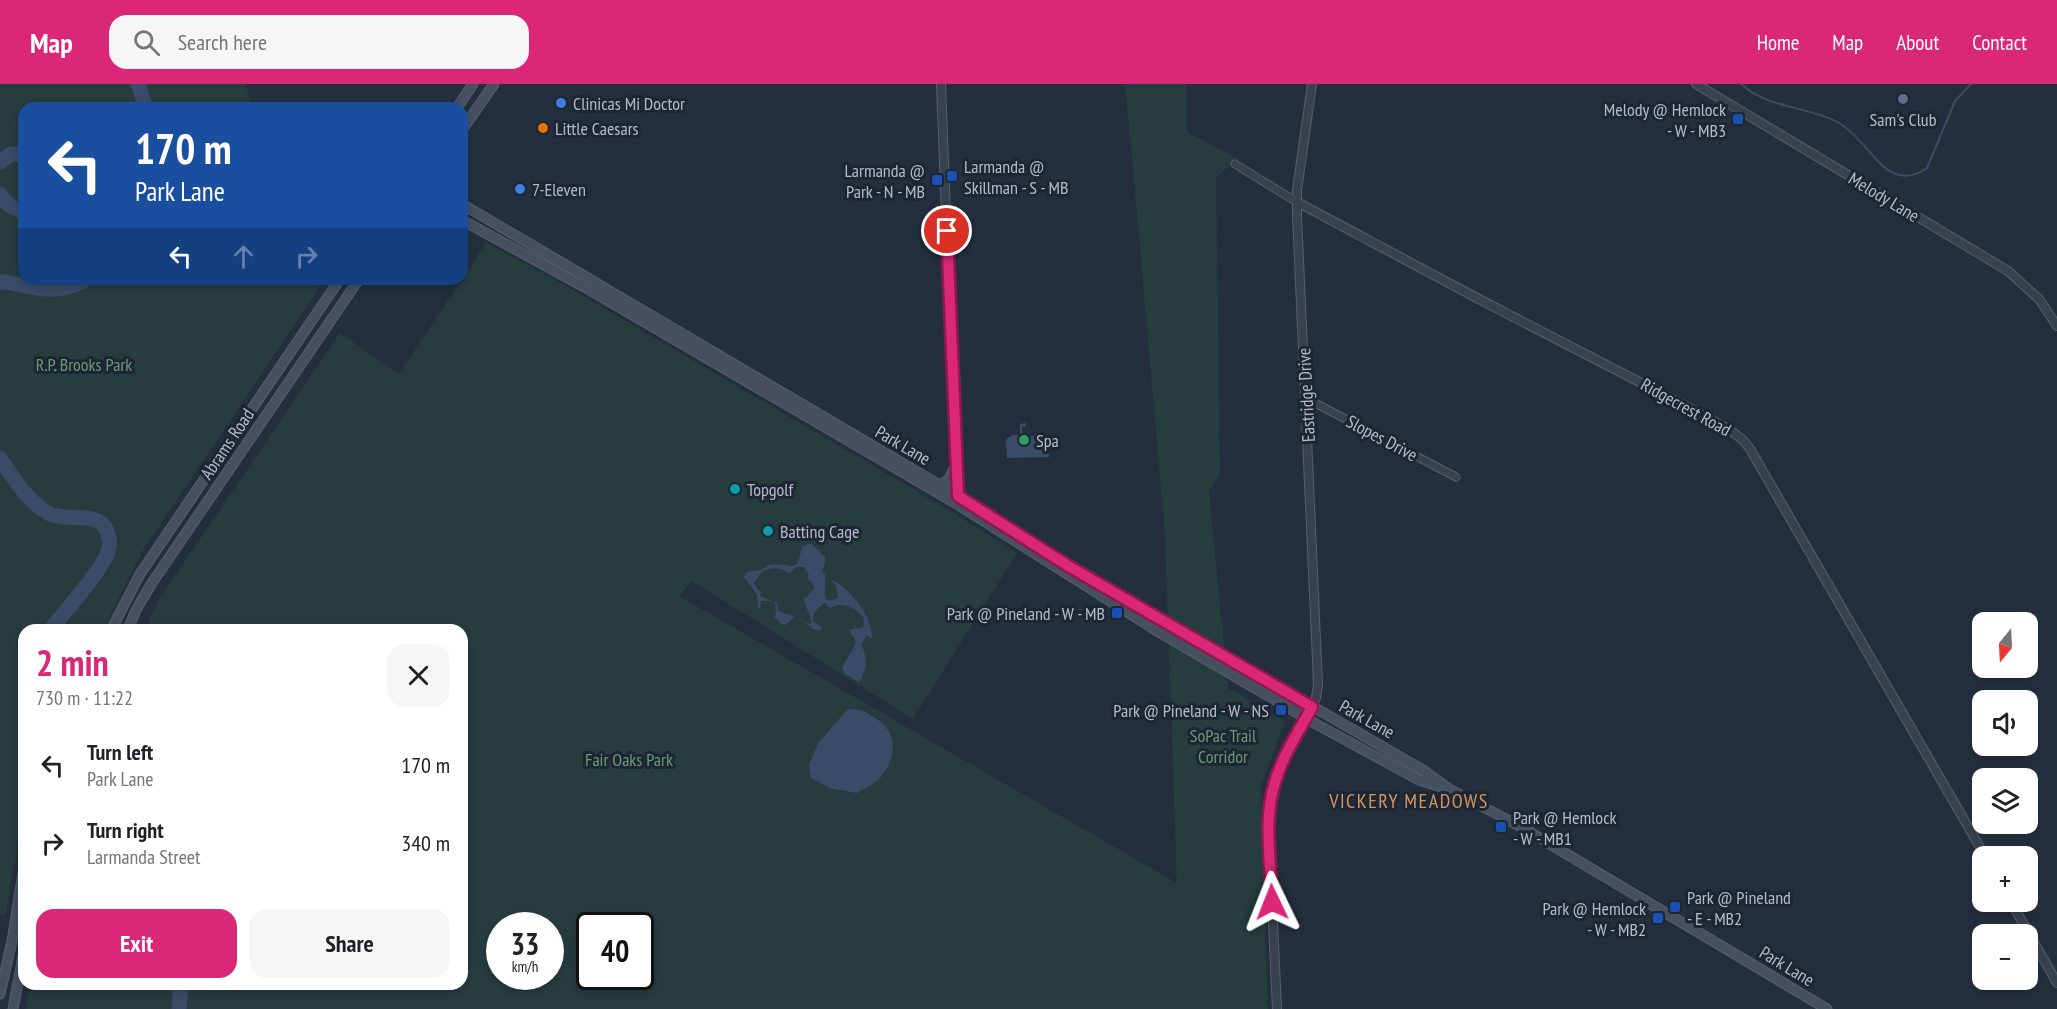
<!DOCTYPE html>
<html lang="en">
<head>
<meta charset="utf-8">
<style>
  :root { --surface:#fff; --page:#f6f6f6; --text:#202124; --muted:#757577; --accent:#db2777 }
  body { margin:0; font-family:"PT Sans Narrow",sans-serif; background:var(--page); color:var(--text); height:100vh; display:flex; flex-direction:column; font-size:22px; white-space:nowrap }
  * { box-sizing:border-box; margin:0 }
  p { font-size:20px; color:var(--muted) }
  .icon { flex:none; width:33px; height:33px; fill:none; stroke:currentColor; stroke-width:2; stroke-linecap:round; stroke-linejoin:round }
  .map { position:relative; flex:1; overflow:hidden }
  .side { position:absolute; left:18px; top:540px; width:450px; height:366px; display:flex; flex-direction:column; background:var(--surface); border-radius:18px; box-shadow:0 3px 9px #0003 }
  .side>* { flex:none }
  .hud { position:absolute; left:18px; top:18px; width:450px; height:183px; border-radius:18px; box-shadow:0 3px 9px #0003; background:#1a4fa0; color:#fff; overflow:hidden }
  .needle { width:39px; rotate:198deg }
  .tools { position:absolute; left:1972px; top:528px; display:grid; gap:12px }
  .tools a { display:grid; place-items:center; width:66px; height:66px; border-radius:12px; background:var(--surface); box-shadow:0 3px 9px #0003; font-size:30px }
  .speed { position:absolute; left:486px; top:828px; display:flex; gap:12px; font-size:30px; font-weight:700; text-align:center }
  .speed>* { display:grid; place-content:center; width:78px; height:78px; border-radius:50%; background:var(--surface); box-shadow:0 3px 9px #0003; line-height:1 }
  .speed small { font-size:15px; font-weight:400 }
  .speed .limit { border:3px solid #111; border-radius:9px; background:#fff; color:#111 }
  .pin { position:absolute; display:grid; place-items:center; width:51px; height:51px; color:#fff; margin:-26px; border:3px solid #fff; border-radius:50%; box-shadow:0 2px 6px #0007 }
  .me { position:absolute; width:66px; margin:-33px; rotate:358deg; stroke-linejoin:round; filter:drop-shadow(0 0 4px #0008) }
  .turn { display:flex; align-items:center; gap:21px; height:126px; padding:0 18px; font-size:27px }
  .turn .icon { width:78px; height:78px; stroke-width:2.5 }
  .turn b { display:block; font-size:42px; line-height:51px }
  .lanes { display:flex; align-items:center; height:57px; padding:0 18px; background:#0003; justify-content:center; gap:30px; direction:ltr }
  .lanes .off { opacity:.35 }
  .round { display:grid; place-items:center; flex:none; width:63px; height:63px; border-radius:18px; background:var(--page) }
  .head { display:flex; align-items:center; justify-content:space-between; height:102px; padding:0 18px }
  h1 { font-size:36px; font-weight:600; line-height:45px; color:var(--accent) }
  .cta { display:flex; gap:12px; margin-top:auto; padding:12px 18px }
  .cta a { flex:1; height:69px; border-radius:18px; background:var(--accent); color:#fff; font-size:24px; font-weight:600; line-height:69px; text-align:center }
  .cta a+a { background:var(--page); color:var(--text) }
  ul { padding:0; list-style:none }
  li { display:flex; align-items:center; gap:18px; height:78px; padding:0 18px }
  li div { flex:1 }
  li b { display:block; font-size:22px }
  li em { font-style:normal }
  header { display:flex; align-items:center; gap:36px; box-sizing:border-box; height:84px; padding:0 30px; background:var(--accent); color:#fff }
  header strong { font-size:28px }
  nav { display:flex; gap:33px; margin-inline-start:auto; font-size:21px }
  .search { width:420px; height:54px; background:var(--page); display:flex; align-items:center; gap:15px; box-sizing:border-box; padding:0 21px; border-radius:18px; color:var(--muted); font-size:22px }
  .map>svg:first-child { display:block }
</style>
</head>
<body>
<header>
<strong>Map</strong>
<div class="search"><svg class="icon" aria-label="search" viewBox="0 0 24 24"><circle cx="10" cy="10" r="6"/><path d="M15 15l6 6"/></svg>Search here</div>
<nav><a>Home</a><a>Map</a><a>About</a><a>Contact</a></nav>
</header>
<div class="map">
<svg width="2057" height="925" viewBox="0 0 2057 925">
  <rect width="100%" height="100%" fill="#242f3e"/>
  <g fill="#263c3f" fill-rule="evenodd">
    <polygon points="0,0 246,0 251,24 24,24 24,195 325,195 142,468 103,546 24,546 24,741 20,751 5,831 0,831"/>
    <path d="M1124,0H1186L1187,48L1238,75L1216,93L1220,390L1209,407L1228,604L1285,637L1261,702L1268,925H26L31,900H462V546H144L160,514L340,249L399,290L486,159L556,196L957,431L1017,469L913,635L692,497L679,512L1177,799L1165,450L1129,39ZM500,842H550V892H500ZM590,842H640V892H590Z"/>
  </g>
  <g fill="#394c67">
    <polygon points="1026,339 1026,342 1022,343 1023,353 1037,352 1042,357 1047,355 1049,373 1007,374 1006,355 1013,351 1020,351 1020,340"/>
    <path d="M808,460H812L826,474L822,490L824,488C828,497 822,506 826,515L831,517L838,513L836,502L830,495C849,503 873,532 872,554L866,552L861,561C868,572 867,587 859,598L845,590L842,583L852,567L856,558L849,546L863,543L864,539L863,532C853,523 842,517 830,524L825,519C818,524 813,527 813,537L822,543L820,547L810,544L812,543L803,538L810,540L812,538L803,514L807,513L815,503L807,494L809,491L804,483H796L790,490C782,483 767,482 760,490C758,493 756,496 754,499L758,506L761,507L760,512L777,519L778,527L795,533L785,541L781,540L774,532L776,531L775,519L770,517H761L760,524H758L757,511L744,493L747,488C751,487 757,487 761,486C767,483 764,482 770,481C792,477 796,494 802,463Z"/>
    <path d="M848,625C863,625 866,628 878,636C899,651 896,675 880,694C875,700 864,705 857,709L829,704L811,694L809,680L819,658Z"/>
  </g>
  <g fill="none" stroke-linecap="round" stroke-linejoin="round">
    <path stroke="#394c67" stroke-width="2" d="M1741,0C1768,25 1809,22 1839,39C1872,58 1886,112 1927,84L1955,17L1971,0"/>
    <g stroke="#394c67" stroke-width="15">
      <polyline points="138,0 146,24"/>
      <polyline points="0,78 11,70 24,71"/>
      <path d="M0,110C4,120 14,125 24,128"/>
      <path d="M0,198H6C35,204 54,211 82,198L83,195"/>
      <path d="M0,374C12,392 28,418 48,429C64,438 89,429 101,439C107,443 111,457 109,464C106,482 63,530 50,546"/>
      <polyline points="179,925 181,900"/>
    </g>
    <g stroke="#565f6c" stroke-width="9">
      <g id="minor">
        <polyline points="1235,80 1297,118"/>
        <polyline points="1306,318 1315,319 1456,393"/>
      </g>
    </g>
    <g stroke="#565f6c" stroke-width="10">
      <g id="tertiary">
        <polyline points="941,0 957,417"/>
        <polyline points="1696,0 2008,187 2039,215 2057,242"/>
        <polyline points="1297,118 1475,213 1707,333 1731,347 1743,356 1750,365 1985,772"/>
        <polyline points="2011,818 2057,899"/>
        <polyline points="1277,925 1269,753 1272,711 1281,681 1316,614 1318,600 1297,131 1297,106 1312,0"/>
      </g>
    </g>
    <g stroke="#565f6c" stroke-width="11">
      <g id="secondary">
        <polyline points="457,24 473,0"/>
        <polyline points="462,46 494,0"/>
        <polyline points="462,120 958,412 1070,483 1423,686 1449,705 1523,744 1827,925"/>
        <polyline points="462,136 593,208 957,420 1159,548 1316,640 1419,696 1441,703"/>
        <polyline points="940,401 949,395 957,379"/>
        <polyline points="111,546 140,490 340,195"/>
        <polyline points="128,546 136,526 152,499 359,195"/>
        <polyline points="0,910 12,857 24,782"/>
        <polyline points="13,925 24,867"/>
      </g>
    </g>
    <use href="#minor" stroke="#38414e" stroke-width="7"/>
    <use href="#tertiary" stroke="#38414e" stroke-width="8"/>
    <use href="#secondary" stroke="#465061" stroke-width="9"/>
  </g>
  <g fill="none" stroke-linecap="round" stroke-linejoin="round">
    <g stroke="#8e194d" stroke-width="15">
      <path id="route" d="M947,147L958,412L1070,483L1312,623C1299,647 1283,671 1275,698C1263,735 1271,779 1272,818"/>
    </g>
    <use href="#route" stroke="#db2777" stroke-width="10"/>
  </g>
  <circle fill="#5c6f8a" stroke="#1d2633" stroke-width="2" cx="1903" cy="15" r="6"/>
  <g fill="#3f7fe0" stroke="#1d2633" stroke-width="2">
    <circle cx="561" cy="19" r="6"/>
    <circle cx="520" cy="105" r="6"/>
  </g>
  <g fill="#1a4fb4" stroke="#1d2633" stroke-width="2">
    <rect x="1732" y="29" width="12" height="12" rx="3"/>
    <rect x="946" y="86" width="12" height="12" rx="3"/>
    <rect x="931" y="90" width="12" height="12" rx="3"/>
    <rect x="1111" y="523" width="12" height="12" rx="3"/>
    <rect x="1275" y="620" width="12" height="12" rx="3"/>
    <rect x="1495" y="737" width="12" height="12" rx="3"/>
    <rect x="1669" y="817" width="12" height="12" rx="3"/>
    <rect x="1652" y="828" width="12" height="12" rx="3"/>
  </g>
  <circle fill="#e8710a" stroke="#1d2633" stroke-width="2" cx="543" cy="44" r="6"/>
  <circle fill="#2e9e5b" stroke="#1d2633" stroke-width="2" cx="1024" cy="356" r="6"/>
  <g fill="#0f9aa8" stroke="#1d2633" stroke-width="2">
    <circle cx="735" cy="405" r="6"/>
    <circle cx="768" cy="447" r="6"/>
  </g>
  <g text-anchor="middle" dominant-baseline="central" stroke-width="6" stroke-linejoin="round" paint-order="stroke">
    <g font-size="18" fill="#b4bcc9" stroke="#1d2633" text-anchor="start">
      <text x="573" y="19">Clinicas Mi Doctor</text>
      <text x="1726" y="25" text-anchor="end">Melody @ Hemlock<tspan x="1726" dy="21">- W - MB3</tspan></text>
      <text x="1903" y="35" text-anchor="middle">Sam's Club</text>
      <text x="555" y="44">Little Caesars</text>
      <text x="964" y="82">Larmanda @<tspan x="964" dy="21">Skillman - S - MB</tspan></text>
      <text x="925" y="86" text-anchor="end">Larmanda @<tspan x="925" dy="21">Park - N - MB</tspan></text>
      <text x="532" y="105">7-Eleven</text>
      <text x="1036" y="356">Spa</text>
      <text x="747" y="405">Topgolf</text>
      <text x="780" y="447">Batting Cage</text>
      <text x="1105" y="529" text-anchor="end">Park @ Pineland - W - MB</text>
      <text x="1269" y="626" text-anchor="end">Park @ Pineland - W - NS</text>
      <text x="1513" y="733">Park @ Hemlock<tspan x="1513" dy="21">- W - MB1</tspan></text>
      <text x="1687" y="813">Park @ Pineland<tspan x="1687" dy="21">- E - MB2</tspan></text>
      <text x="1646" y="824" text-anchor="end">Park @ Hemlock<tspan x="1646" dy="21">- W - MB2</tspan></text>
    </g>
    <g font-size="18" fill="#b4bcc9" stroke="#1d2633">
      <text transform="translate(1884 113) rotate(31)">Melody Lane</text>
      <text transform="translate(1306 311) rotate(-93)">Eastridge Drive</text>
      <text transform="translate(1686 323) rotate(29)">Ridgecrest Road</text>
      <text transform="translate(1382 354) rotate(28)">Slopes Drive</text>
      <text transform="translate(227 360) rotate(-56)">Abrams Road</text>
      <text transform="translate(903 361) rotate(30)">Park Lane</text>
      <text transform="translate(1367 635) rotate(29)">Park Lane</text>
      <text transform="translate(1787 882) rotate(31)">Park Lane</text>
    </g>
    <g font-size="18" fill="#6b9a76" stroke="#1d2633">
      <text x="84" y="280">R.P. Brooks Park</text>
      <text x="1223" y="651">SoPac Trail<tspan x="1223" dy="21">Corridor</tspan></text>
      <text x="629" y="675">Fair Oaks Park</text>
    </g>
    <g font-size="20" letter-spacing="1.5" fill="#d59563" stroke="#1d2633">
      <text x="1409" y="717">VICKERY MEADOWS</text>
    </g>
  </g>
</svg>
<div class="tools">
<a><svg class="needle" viewBox="-14 -14 28 28"><path d="M0-13l5 13h-10z" fill="#e53935"/><path d="M0 13l5-13h-10z" fill="#757577"/></svg></a>
<a><svg class="icon" aria-label="sound" viewBox="0 0 24 24"><path d="M4 9h4l5-4v14l-5-4H4zM17 9q2 3 0 6"/></svg></a>
<a><svg class="icon" aria-label="layers" viewBox="0 0 24 24"><path d="M12 4l9 5-9 5-9-5zM3 14l9 5 9-5"/></svg></a>
<a>+</a>
<a>−</a>
</div>
<div class="speed"><div>33<small>km/h</small></div><div class="limit">40</div></div>
<div class="pin" style="left:947px;top:147px;background:#d93025"><svg class="icon" aria-label="arrive" viewBox="0 0 24 24"><path d="M6 21V4h12l-3 4 3 4H6"/></svg></div>
<svg class="me" style="left:1272px;top:818px" viewBox="-20 -20 40 40"><path d="M0-17L14 15 0 8-14 15z" fill="#db2777" stroke="#fff" stroke-width="4"/></svg>
<div class="hud">
<div class="turn"><svg class="icon" aria-label="left" viewBox="0 0 24 24"><path d="M17 20v-9H6M10 6l-5 5 5 5"/></svg><div><b>170 m</b>Park Lane</div></div>
<div class="lanes"><svg class="icon" aria-label="left" viewBox="0 0 24 24"><path d="M17 20v-9H6M10 6l-5 5 5 5"/></svg><svg class="icon off" aria-label="ahead" viewBox="0 0 24 24"><path d="M12 20V5M6 11l6-6 6 6"/></svg><svg class="icon off" aria-label="right" viewBox="0 0 24 24"><path d="M7 20v-9h11M14 6l5 5-5 5"/></svg></div>
</div>
<section class="side">
<div class="head"><div><h1>2 min</h1><p>730 m · 11:22</p></div><a class="round"><svg class="icon" aria-label="close" viewBox="0 0 24 24"><path d="M6 6l12 12M18 6L6 18"/></svg></a></div>
<ul>
<li><svg class="icon" aria-label="left" viewBox="0 0 24 24"><path d="M17 20v-9H6M10 6l-5 5 5 5"/></svg><div><b>Turn left</b><p>Park Lane</p></div><em>170 m</em></li>
<li><svg class="icon" aria-label="right" viewBox="0 0 24 24"><path d="M7 20v-9h11M14 6l5 5-5 5"/></svg><div><b>Turn right</b><p>Larmanda Street</p></div><em>340 m</em></li>
</ul>
<div class="cta"><a>Exit</a><a>Share</a></div>
</section>
</div>
</body>
</html>
